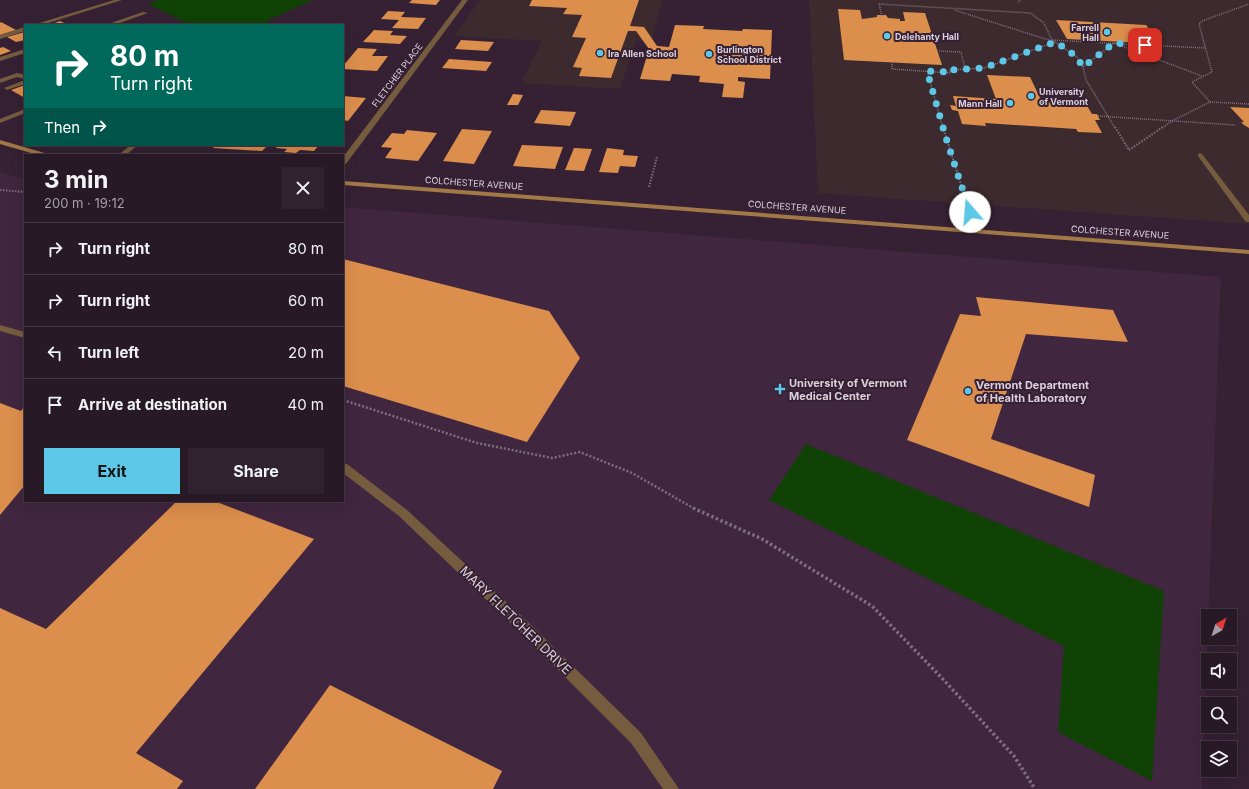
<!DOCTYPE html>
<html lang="en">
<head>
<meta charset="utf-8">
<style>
  :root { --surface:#281926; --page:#30222e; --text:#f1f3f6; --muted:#a5a0a7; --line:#443843; --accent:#5dc7e8 }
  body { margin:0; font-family:Inter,sans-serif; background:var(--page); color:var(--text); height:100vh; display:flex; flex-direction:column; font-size:15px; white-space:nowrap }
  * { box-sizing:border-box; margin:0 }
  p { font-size:13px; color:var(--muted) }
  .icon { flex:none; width:22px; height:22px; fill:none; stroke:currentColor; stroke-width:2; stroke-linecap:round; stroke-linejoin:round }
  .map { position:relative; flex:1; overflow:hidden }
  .details { position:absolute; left:24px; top:154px; width:320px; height:348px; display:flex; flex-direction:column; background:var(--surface); border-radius:0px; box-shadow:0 4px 16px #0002,0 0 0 1px var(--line) }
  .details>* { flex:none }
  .banner { position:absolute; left:24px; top:24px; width:320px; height:122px; border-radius:0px; box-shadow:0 4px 16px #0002,0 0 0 1px var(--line); background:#00695c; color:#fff; overflow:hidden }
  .needle { width:26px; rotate:39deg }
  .controls { position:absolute; left:1201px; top:609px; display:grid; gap:8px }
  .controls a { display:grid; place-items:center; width:36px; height:36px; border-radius:0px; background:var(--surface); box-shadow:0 4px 16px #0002,0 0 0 1px var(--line); font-size:20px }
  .pin { position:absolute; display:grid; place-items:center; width:34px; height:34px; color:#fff; margin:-17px; border-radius:8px; box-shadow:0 2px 6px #0006 }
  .me { position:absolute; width:44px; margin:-22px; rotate:342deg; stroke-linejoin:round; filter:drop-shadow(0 0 3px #0008) }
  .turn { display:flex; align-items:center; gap:14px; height:84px; padding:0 20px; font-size:18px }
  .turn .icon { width:52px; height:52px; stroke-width:2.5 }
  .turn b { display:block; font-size:28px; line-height:34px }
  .then { display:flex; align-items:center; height:38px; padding:0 20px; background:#0003; gap:8px; font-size:15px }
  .round { display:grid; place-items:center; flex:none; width:42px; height:42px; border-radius:0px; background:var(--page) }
  .head { display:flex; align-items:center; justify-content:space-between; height:68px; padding:0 20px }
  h1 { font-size:24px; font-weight:700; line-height:30px }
  .button { display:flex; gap:8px; margin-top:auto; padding:8px 20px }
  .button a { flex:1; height:46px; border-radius:0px; background:var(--accent); color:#111; font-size:16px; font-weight:700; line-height:46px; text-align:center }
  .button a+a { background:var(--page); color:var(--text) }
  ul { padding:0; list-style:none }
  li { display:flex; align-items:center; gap:12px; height:52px; padding:0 20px; border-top:1px solid var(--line) }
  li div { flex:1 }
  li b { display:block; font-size:15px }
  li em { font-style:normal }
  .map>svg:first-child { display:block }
</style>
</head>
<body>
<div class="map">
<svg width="1249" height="789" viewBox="0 0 1249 789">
  <rect width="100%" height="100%" fill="#352133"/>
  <polygon fill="#40263e" points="0,172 25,179 25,501 343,501 343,207 1221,277 1202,789 0,789"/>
  <g fill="#3d2a2e">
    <polygon points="480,0 663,0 651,42 636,41 620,89 521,83 542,41 454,36"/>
    <polygon points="809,0 1249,0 1249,224 818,193"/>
  </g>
  <g fill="#104205">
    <polygon points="158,0 313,0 268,20 268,25 190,25 148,4"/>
    <polygon points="806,444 1164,591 1152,781 1058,732 1064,646 769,500"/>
  </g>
  <g fill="#dc8e4d">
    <polygon points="412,0 440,0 436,5 409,3"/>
    <polygon points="532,0 639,0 630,26 644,27 657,46 669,47 675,25 704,26 703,29 742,31 743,29 772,30 770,79 738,77 738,81 745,82 743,98 722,97 724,84 699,82 700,76 672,74 670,81 640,79 649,49 636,31 628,31 611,78 579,76 582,68 573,67 586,38 572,37 582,15 563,14 567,8 529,6"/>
    <polygon points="838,9 860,10 862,19 877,17 877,15 886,15 888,18 900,19 900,21 905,21 903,12 925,13 942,65 844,60"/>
    <polygon points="388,11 405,12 401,17 426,18 418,29 392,28 399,20 381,19"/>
    <polygon points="1056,20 1146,25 1161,44 1067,39"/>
    <polygon points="60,21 68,25 49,25"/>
    <polygon points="1,22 16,30 0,35 0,23"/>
    <polygon points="374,30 393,31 390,35 407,36 400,44 363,42"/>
    <polygon points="25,32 25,40 16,42 7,37"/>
    <polygon points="461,40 494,42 488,51 455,49"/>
    <polygon points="3,47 11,51 0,55 0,48"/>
    <polygon points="358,48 377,49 372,56 388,56 377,71 343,69 343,66"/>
    <polygon points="449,59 492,62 486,71 442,68"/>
    <polygon points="987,75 1030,77 1042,102 1086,104 1092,114 1097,114 1100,120 1095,120 1102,133 1078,132 1076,129 985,123 986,126 962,124 958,111 952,110 950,105 956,106 953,96 996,99"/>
    <polygon points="25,85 25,98 11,90"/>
    <polygon points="513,94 523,95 518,105 507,105"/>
    <polygon points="343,96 366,98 348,121 343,120"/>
    <polygon points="1230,107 1249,108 1249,128 1244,125 1241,122 1244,122"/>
    <polygon points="541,110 576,112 570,126 534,123"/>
    <polygon points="462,129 492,131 474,164 443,161"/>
    <polygon points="407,130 437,133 418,161 385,158 392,148 381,147 392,133 404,134"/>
    <polygon points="216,145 268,145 262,151 213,148"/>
    <polygon points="278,145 319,145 314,151 300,150 296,153 284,152 287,149 276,148"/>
    <polygon points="522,145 563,147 555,169 513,166"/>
    <polygon points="574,148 592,149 584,171 565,170"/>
    <polygon points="607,148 624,150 623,155 638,156 635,167 620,166 618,173 599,172"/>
    <polygon points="343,259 549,311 580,358 527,442 343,386"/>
    <polygon points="976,297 1113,310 1128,342 1026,334 991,439 1095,475 1089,507 907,440 960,314 981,316"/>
    <polygon points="0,403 21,411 25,405 25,485 0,515"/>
    <polygon points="177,501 214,501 314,539 136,753 183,781 177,789 0,789 0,608 46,629"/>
    <polygon points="330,685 502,771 493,789 255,789"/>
  </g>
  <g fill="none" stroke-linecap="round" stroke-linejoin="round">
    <g stroke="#806f7f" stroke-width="1.5" stroke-dasharray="1 1" stroke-linecap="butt">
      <polyline points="1018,2 1021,0"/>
      <polyline points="882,16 879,4 1030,13 1044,23 1052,40 1077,57 1083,67 1086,80 1115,128"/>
      <polyline points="1053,40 1069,41"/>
      <polyline points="1070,41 1161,46"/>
      <polyline points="1163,46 1206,48"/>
      <polyline points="937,51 961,52 965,69"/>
      <polyline points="892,62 892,69 950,73 950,70 984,68 1055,42 954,10"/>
      <polyline points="1083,67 1114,43 1202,76"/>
      <polyline points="927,71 943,128"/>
      <polyline points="1210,102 1249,104"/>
      <polyline points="1098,116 1235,125"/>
      <polyline points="1162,128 1172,121 1210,102 1192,82 1212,72 1199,24 1202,21 1249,4"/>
    </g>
    <g stroke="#806f7f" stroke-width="2" stroke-dasharray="1.5 1.5" stroke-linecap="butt">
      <polyline points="943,127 969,210"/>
      <polyline points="1115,127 1129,150 1163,127"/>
      <polyline points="649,187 657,157"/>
      <polyline points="0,190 25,192"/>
    </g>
    <polyline stroke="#806f7f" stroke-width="2.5" stroke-dasharray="2 2" stroke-linecap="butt" points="343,400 477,443 552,458 580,452 632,473 695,509"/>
    <polyline stroke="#806f7f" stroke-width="3.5" stroke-dasharray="2.5 2.5" stroke-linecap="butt" points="693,508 762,539 872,606 940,676 1014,756 1035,789"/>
    <g fill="#765c3e" fill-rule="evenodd">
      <polygon points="114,0 122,0 42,25 33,25"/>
      <polygon points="143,12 148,13 114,25 105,25"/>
      <polygon points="25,27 25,31 0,39 0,35"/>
      <polygon points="25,49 25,53 0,61 0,57"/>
      <polygon points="17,73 25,75 25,79 17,77 0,83 0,79"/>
      <polygon points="25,80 25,84 7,90 4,88"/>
      <polygon points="25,109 25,113 0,123 0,119"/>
      <polygon points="131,145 138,145 126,155 118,155"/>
      <polygon points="1200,153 1202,154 1249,215 1249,222 1246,222 1198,156 1198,154"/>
    </g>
    <g fill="#765c3e" fill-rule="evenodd">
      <polygon points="462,0 468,0 346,164 343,164 343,157"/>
      <polygon points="0,325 25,332 25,338 0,331"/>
      <polygon points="343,463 347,464 407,510 529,623 641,733 679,789 663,789 631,743 519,631 399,516 343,473"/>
    </g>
    <g fill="#a27946" fill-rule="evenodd">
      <polygon points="0,140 48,154 50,155 38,155 0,144"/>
      <polygon points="343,181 1249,250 1249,254 343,185"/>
    </g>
  </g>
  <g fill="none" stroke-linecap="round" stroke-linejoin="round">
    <path stroke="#5dc7e8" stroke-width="7" stroke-dasharray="0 12.6" d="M970,212L946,138L927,71L950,72V70L984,68L1055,42C1067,49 1076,55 1083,67L1114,43L1145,45"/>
  </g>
  <g fill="#5dc7e8" stroke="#352133" stroke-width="1.5">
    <circle cx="1107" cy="32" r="4"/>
    <circle cx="887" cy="36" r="4"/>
    <circle cx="600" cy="53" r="4"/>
    <circle cx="709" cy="54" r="4"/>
    <circle cx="1031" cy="96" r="4"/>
    <circle cx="1010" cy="103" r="4"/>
    <path d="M778 383h4v4h4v4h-4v4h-4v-4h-4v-4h4z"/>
    <circle cx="968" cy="391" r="4"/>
  </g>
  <g text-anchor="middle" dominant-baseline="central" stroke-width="4" stroke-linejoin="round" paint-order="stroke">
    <g font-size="9" font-weight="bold" fill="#dccfdb" stroke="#352133" text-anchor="start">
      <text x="1099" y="27" text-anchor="end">Farrell<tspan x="1099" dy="10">Hall</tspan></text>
      <text x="895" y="36">Delehanty Hall</text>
      <text x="717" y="49">Burlington<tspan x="717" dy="10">School District</tspan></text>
      <text x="608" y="53">Ira Allen School</text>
      <text x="1039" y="91">University<tspan x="1039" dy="10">of Vermont</tspan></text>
      <text x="1002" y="103" text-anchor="end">Mann Hall</text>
    </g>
    <g font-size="9" fill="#dccfdb" stroke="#352133">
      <text transform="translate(397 75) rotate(-53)">FLETCHER PLACE</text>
      <text transform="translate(474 183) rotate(4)">COLCHESTER AVENUE</text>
      <text transform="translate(797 207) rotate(4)">COLCHESTER AVENUE</text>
      <text transform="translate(1120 232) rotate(4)">COLCHESTER AVENUE</text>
    </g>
    <g font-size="11" font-weight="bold" fill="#dccfdb" stroke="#352133" text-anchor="start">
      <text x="789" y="383">University of Vermont<tspan x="789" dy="13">Medical Center</tspan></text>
      <text x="976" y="385">Vermont Department<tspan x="976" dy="13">of Health Laboratory</tspan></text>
    </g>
    <g font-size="13" fill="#dccfdb" stroke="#352133">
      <text transform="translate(516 620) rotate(44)">MARY FLETCHER DRIVE</text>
    </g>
  </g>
</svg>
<div class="controls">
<a><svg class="needle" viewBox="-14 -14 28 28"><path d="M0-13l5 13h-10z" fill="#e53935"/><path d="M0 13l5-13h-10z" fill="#a5a0a7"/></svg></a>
<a><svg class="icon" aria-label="sound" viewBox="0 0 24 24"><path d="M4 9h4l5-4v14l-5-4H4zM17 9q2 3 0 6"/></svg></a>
<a><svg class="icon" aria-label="search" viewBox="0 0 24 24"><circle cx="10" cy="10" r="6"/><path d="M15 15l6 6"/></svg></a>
<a><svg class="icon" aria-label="layers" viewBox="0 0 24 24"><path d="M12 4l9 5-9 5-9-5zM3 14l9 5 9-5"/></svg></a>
</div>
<div class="pin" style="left:1145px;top:45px;background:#d93025"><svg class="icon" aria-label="arrive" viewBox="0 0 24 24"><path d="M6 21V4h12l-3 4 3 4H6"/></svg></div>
<svg class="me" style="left:970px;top:212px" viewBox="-20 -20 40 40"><circle r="19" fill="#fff"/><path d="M0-13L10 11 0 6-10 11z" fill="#5dc7e8"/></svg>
<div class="banner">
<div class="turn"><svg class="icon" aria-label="right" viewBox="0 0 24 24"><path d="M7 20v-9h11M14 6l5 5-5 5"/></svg><div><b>80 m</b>Turn right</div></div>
<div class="then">Then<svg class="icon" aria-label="right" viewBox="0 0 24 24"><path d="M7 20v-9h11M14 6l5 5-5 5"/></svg></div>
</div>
<section class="details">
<div class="head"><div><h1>3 min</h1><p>200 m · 19:12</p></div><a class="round"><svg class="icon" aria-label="close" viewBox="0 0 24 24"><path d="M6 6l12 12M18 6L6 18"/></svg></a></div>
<ul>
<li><svg class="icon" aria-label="right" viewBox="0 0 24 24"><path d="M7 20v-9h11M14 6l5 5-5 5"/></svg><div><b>Turn right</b></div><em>80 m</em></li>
<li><svg class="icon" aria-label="right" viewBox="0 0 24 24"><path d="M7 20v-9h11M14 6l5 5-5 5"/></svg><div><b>Turn right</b></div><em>60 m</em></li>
<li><svg class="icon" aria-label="left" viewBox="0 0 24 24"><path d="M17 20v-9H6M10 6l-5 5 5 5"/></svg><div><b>Turn left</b></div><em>20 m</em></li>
<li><svg class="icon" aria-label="arrive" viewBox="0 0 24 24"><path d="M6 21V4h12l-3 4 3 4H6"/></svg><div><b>Arrive at destination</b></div><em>40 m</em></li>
</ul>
<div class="button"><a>Exit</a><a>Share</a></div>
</section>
</div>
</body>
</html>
